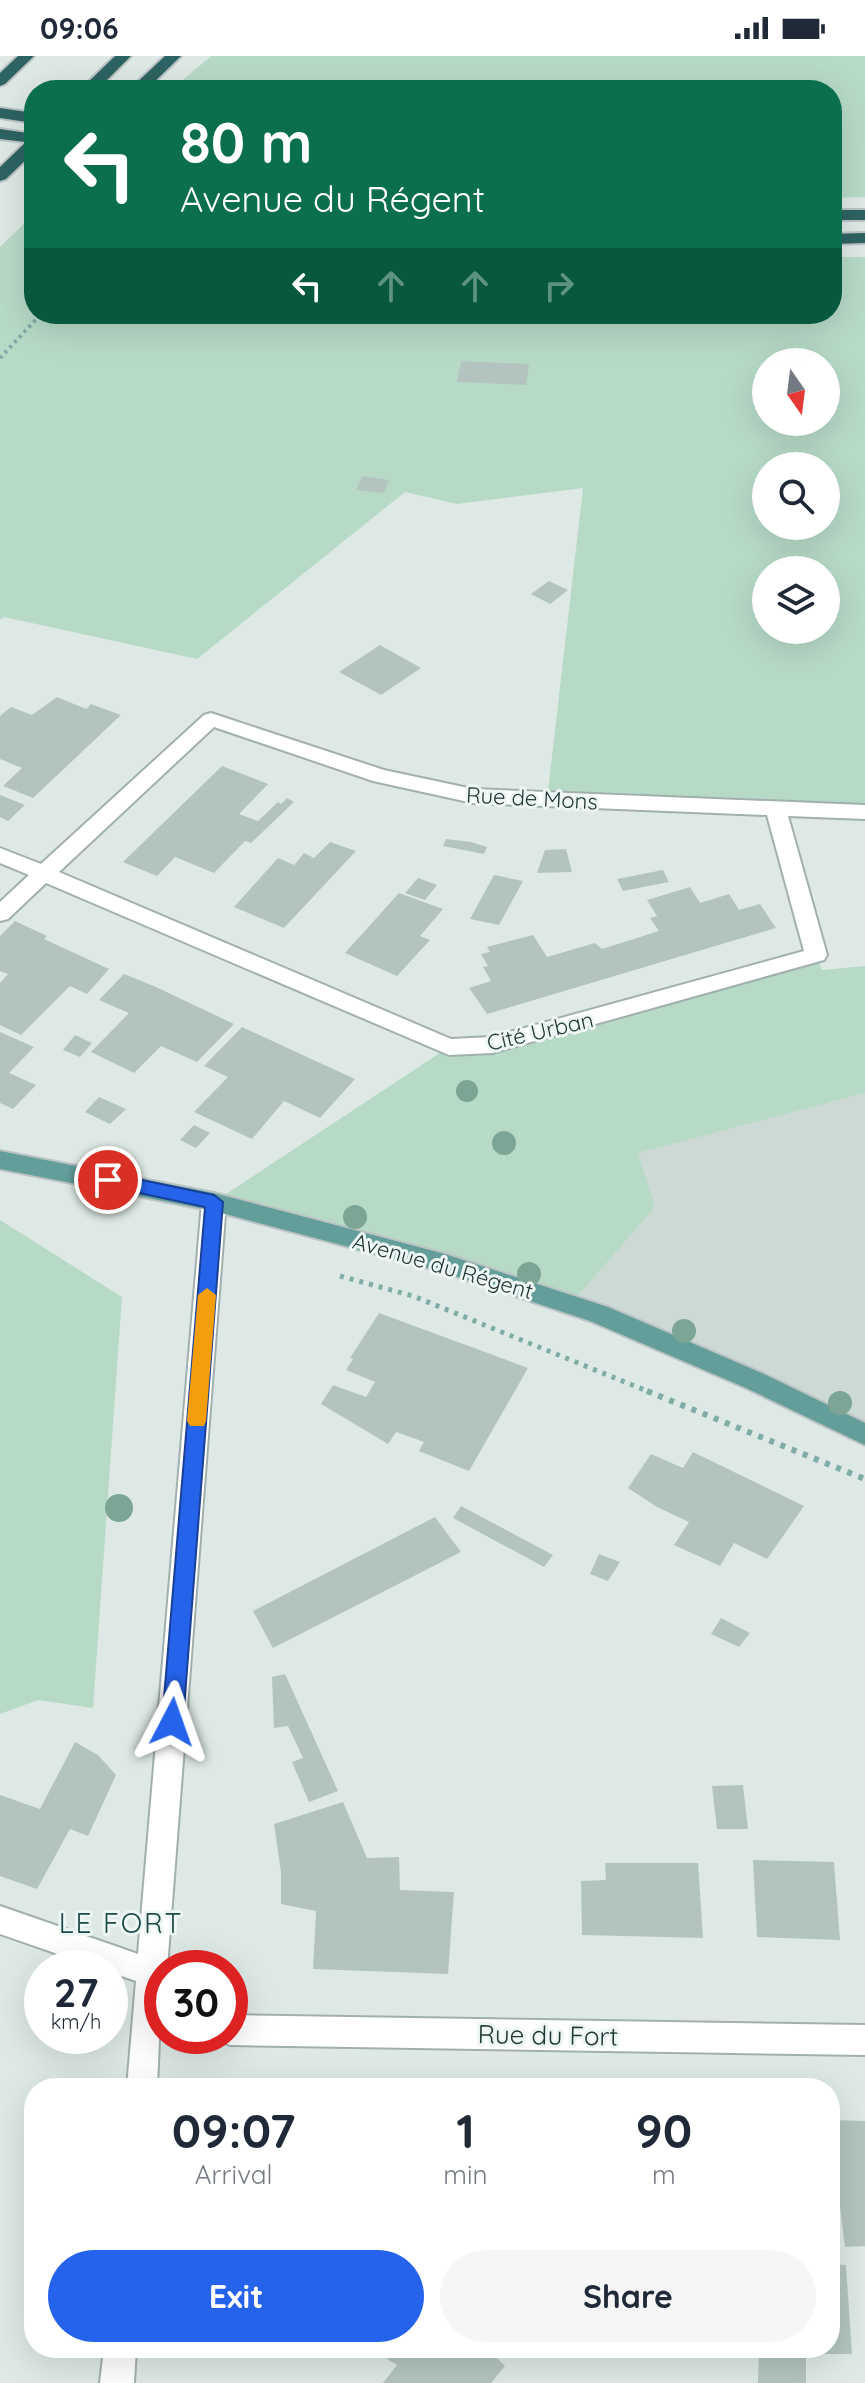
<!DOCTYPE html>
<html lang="en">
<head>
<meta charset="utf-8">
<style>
  :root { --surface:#fff; --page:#f6f6f7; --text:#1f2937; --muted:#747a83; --accent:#2563eb }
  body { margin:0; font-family:Quicksand,sans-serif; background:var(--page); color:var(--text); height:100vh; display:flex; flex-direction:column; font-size:30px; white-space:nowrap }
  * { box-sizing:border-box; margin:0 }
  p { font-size:26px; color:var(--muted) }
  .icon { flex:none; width:44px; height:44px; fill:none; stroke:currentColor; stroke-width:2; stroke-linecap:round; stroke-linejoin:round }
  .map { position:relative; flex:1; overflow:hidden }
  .details { position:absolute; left:24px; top:2022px; width:816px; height:280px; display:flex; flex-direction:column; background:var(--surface); border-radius:32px; box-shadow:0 8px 32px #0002 }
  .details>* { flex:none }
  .banner { position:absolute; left:24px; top:24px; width:818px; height:244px; border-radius:32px; box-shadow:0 8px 32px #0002; background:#0b6e4f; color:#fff; overflow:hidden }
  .needle { width:52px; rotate:166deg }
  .fabs { position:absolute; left:752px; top:292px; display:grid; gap:16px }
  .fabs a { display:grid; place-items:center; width:88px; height:88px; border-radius:50%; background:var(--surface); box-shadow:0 8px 32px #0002; font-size:40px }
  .speed { position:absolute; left:24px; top:1894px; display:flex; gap:16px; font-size:40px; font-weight:700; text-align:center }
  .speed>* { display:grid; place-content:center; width:104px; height:104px; border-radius:50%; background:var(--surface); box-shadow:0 8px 32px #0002; line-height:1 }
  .speed small { font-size:20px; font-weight:400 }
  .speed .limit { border:12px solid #d22; background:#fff; color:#111 }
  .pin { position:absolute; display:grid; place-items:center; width:68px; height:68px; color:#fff; margin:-34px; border:4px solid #fff; border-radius:50%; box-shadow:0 2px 8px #0007 }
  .me { position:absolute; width:88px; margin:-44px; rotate:4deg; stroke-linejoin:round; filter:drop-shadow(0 0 6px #0008) }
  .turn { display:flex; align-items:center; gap:28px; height:168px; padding:0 24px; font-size:36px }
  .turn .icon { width:104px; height:104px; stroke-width:2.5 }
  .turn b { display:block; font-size:56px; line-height:68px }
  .lanes { display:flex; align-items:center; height:76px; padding:0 24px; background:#0003; justify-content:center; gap:40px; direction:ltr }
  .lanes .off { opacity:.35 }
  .eta { display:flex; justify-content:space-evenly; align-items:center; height:136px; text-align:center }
  .eta b { font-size:48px; font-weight:800; line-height:56px }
  .action { display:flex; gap:16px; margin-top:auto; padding:16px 24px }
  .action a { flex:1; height:92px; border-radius:48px; background:var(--accent); color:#fff; font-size:32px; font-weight:800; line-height:92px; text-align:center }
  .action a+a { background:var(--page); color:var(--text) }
  .status { display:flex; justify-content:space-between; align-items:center; height:56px; padding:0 40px; background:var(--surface); direction:ltr }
  .status svg { height:22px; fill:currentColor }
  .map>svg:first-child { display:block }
</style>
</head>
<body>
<div class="status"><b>09:06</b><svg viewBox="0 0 49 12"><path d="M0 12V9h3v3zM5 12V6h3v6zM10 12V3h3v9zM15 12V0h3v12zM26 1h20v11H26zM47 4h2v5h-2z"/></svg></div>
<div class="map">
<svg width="865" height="2327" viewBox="0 0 865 2327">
  <rect width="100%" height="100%" fill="#dee9e6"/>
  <polygon fill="#ccd9d5" points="865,1037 865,1379 571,1248 654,1151 637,1097"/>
  <g fill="#b7dac7" fill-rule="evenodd">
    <polygon points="211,0 865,0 865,141 832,142 832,34 171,34"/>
    <path d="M34,158V258H832V201H865V756L547,744L583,432L457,448L405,436L197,603L4,561L0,564V191ZM766,306H826V366H766ZM766,410H826V470H766ZM766,514H826V574H766Z"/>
    <polygon points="816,899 822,914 865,910 865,1037 638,1097 655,1151 571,1248 214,1146 449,991 492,989"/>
    <polygon points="0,1164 122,1241 93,1652 38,1644 0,1658"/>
  </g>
  <g fill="#b3c4c0">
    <polygon points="461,305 529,308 526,329 457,326"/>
    <polygon points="362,420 389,424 384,437 356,434"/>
    <polygon points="549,525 568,534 550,548 531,538"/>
    <polygon points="380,589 421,612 381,639 339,616"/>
    <polygon points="57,641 86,653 91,648 121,659 33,742 3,730 22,712 0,703 0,660 11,651 32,659"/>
    <polygon points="222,710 268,728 239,758 258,765 278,746 281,748 287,742 294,746 251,787 245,785 214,817 175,801 157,820 123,806"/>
    <polygon points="0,739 25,749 8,765 0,761"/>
    <polygon points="446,783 471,786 487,791 484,798 443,790"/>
    <polygon points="330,786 356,795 284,872 234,851 278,802 294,809 304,797 314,802"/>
    <polygon points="566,793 572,816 537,817 545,794"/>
    <polygon points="663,814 669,826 623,835 617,823"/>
    <polygon points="494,819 523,825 499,869 470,863"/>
    <polygon points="418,822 437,829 425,844 405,837"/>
    <polygon points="690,831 700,847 729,838 739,854 760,848 776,872 487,958 469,932 491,925 483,911 488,910 481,898 490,896 487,891 533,879 547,901 595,887 602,893 659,875 650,862 657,860 647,844"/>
    <polygon points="399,837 443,853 420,880 430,884 397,920 345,897"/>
    <polygon points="15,865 47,880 44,883 109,913 87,938 70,930 21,979 0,969 0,927 8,918 0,915 0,880"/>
    <polygon points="124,918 156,931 234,968 197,1006 161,990 134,1017 91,996 129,957 99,944"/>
    <polygon points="242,971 320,1007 355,1023 320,1062 284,1045 252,1083 194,1056 228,1021 204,1010"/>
    <polygon points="0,976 34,991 9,1017 36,1029 13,1053 0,1047"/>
    <polygon points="75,979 92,987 80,1001 63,994"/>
    <polygon points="99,1041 126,1053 110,1068 85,1056"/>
    <polygon points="194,1069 210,1077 196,1092 180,1084"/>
    <polygon points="379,1257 528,1312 469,1415 419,1395 424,1386 396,1376 388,1388 321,1348 333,1329 366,1341 375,1326 346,1314 353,1303 350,1302"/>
    <polygon points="693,1396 804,1450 767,1503 734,1487 720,1510 674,1489 689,1466 657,1451 628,1432 651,1398 683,1412"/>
    <polygon points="461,1450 553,1499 544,1511 453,1462"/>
    <polygon points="435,1461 461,1496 273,1592 253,1555"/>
    <polygon points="599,1498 620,1506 608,1525 590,1518"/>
    <polygon points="721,1562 750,1577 739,1591 711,1578"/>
    <polygon points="285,1618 338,1735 309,1746 292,1706 303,1702 288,1670 274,1672 272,1621"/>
    <polygon points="75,1686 98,1699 116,1719 88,1780 70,1773 37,1833 0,1820 0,1739 40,1753"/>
    <polygon points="743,1729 748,1773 717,1773 712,1730"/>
    <polygon points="343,1746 367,1802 399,1801 400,1834 454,1836 448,1918 313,1913 316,1855 281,1848 281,1816 274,1768"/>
    <polygon points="753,1804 834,1806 840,1884 757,1881"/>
    <polygon points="605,1807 698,1807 703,1882 582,1879 581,1825 606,1824"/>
    <polygon points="830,2064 865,2065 865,2190 845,2191 840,2151 836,2150"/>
    <polygon points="830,2208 846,2209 852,2298 815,2298 815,2292 830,2292"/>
    <polygon points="396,2292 487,2292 505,2310 491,2327 383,2327 397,2309 387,2303"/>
    <polygon points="759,2292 806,2292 806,2327 758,2327"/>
  </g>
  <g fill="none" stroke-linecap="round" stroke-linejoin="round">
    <g stroke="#a1b0ae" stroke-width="4">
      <g id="street">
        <path d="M211,657L384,714L473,733L865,749V763L788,760L827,899L824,904L492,997L449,999L46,827L8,863L0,865V846L29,819L0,807V792L41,808L204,659ZM214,671L373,725L473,747L767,759L804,895L492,981L451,983L59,816Z"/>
        <polygon points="214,1137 222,1140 226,1146 167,1912 162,1912 157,2032 127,2032 136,1925 110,1916 110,1912 98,1912 0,1878 0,1850 138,1898 202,1146 206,1140"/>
        <polygon points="230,1959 865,1969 865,1999 230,1989 219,1984 217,1980 230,1980"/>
        <polygon points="104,2292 136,2292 134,2327 100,2327"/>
      </g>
    </g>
    <g stroke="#bcc3c3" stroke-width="4">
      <polygon id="primary" points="0,1095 214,1137 445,1198 608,1251 764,1318 865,1367 865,1389 746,1332 590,1265 443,1216 214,1155 0,1113"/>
    </g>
    <g stroke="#bcc3c3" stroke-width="4">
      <g id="highway">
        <polygon points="18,0 34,0 5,28 0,30 0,17"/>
        <polygon points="115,0 131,0 97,34 80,34"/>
        <polygon points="165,0 181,0 146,34 129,34"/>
        <polygon points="0,52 34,57 34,67 0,62"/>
        <polygon points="0,73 34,78 34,96 6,123 0,125 0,111 26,86 0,83"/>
        <rect x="832" y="154" width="33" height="10"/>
        <polygon points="865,177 865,187 832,188 832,178"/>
      </g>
    </g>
    <polyline stroke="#7faca6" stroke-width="4" stroke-dasharray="3 4" stroke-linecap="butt" points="0,302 41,258"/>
    <polyline stroke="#7faca6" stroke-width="5" stroke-dasharray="4 6" stroke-linecap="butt" points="340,1220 413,1240 652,1337"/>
    <polyline stroke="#7faca6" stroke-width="6" stroke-dasharray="5 7" stroke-linecap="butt" points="647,1335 865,1423"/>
    <use href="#street" fill="#fff" fill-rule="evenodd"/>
    <use href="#primary" fill="#639e9a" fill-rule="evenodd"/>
    <use href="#highway" fill="#2d6362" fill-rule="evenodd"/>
  </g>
  <g fill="#7ca595">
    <circle cx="467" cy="1035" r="11"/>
    <circle cx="504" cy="1087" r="12"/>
    <circle cx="355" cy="1161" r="12"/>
    <circle cx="529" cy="1218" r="12"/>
    <circle cx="684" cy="1275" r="12"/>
    <circle cx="840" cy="1347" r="12"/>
    <circle cx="119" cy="1452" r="14"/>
  </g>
  <polygon fill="#2563eb" stroke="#184099" stroke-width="2" points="108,1117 214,1139 223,1146 183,1666 180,1673 172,1676 165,1673 162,1666 205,1151 102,1129 99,1124"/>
  <polygon fill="#f59e0b" points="207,1232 216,1239 206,1365 204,1370 190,1370 187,1365 198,1239"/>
  <g text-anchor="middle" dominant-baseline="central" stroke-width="6" stroke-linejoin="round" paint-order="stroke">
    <g font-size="22" fill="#203836" stroke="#eef6f4">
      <text transform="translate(532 742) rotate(3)">Rue de Mons</text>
      <text transform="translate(540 975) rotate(-13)">Cité Urban</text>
      <text transform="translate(443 1210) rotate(16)">Avenue du Régent</text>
    </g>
    <g font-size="26" fill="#203836" stroke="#eef6f4">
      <text transform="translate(548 1979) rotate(1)">Rue du Fort</text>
    </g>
    <g font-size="28" letter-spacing="2" fill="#1d4947" stroke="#eef6f4">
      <text x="121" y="1866">LE FORT</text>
    </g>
  </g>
</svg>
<div class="fabs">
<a><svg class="needle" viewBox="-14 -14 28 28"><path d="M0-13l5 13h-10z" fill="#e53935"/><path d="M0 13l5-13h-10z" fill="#747a83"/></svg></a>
<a><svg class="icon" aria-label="search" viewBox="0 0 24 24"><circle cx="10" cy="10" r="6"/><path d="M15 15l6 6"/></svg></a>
<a><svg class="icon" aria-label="layers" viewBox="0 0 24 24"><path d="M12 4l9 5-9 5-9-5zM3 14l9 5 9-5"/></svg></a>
</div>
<div class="speed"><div>27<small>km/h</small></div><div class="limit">30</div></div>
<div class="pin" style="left:108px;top:1124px;background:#d93025"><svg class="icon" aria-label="arrive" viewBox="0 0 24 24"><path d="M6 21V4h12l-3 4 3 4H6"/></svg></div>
<svg class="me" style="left:172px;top:1666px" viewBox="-20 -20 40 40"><path d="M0-17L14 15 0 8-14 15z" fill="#2563eb" stroke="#fff" stroke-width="4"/></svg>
<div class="banner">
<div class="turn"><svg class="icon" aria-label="left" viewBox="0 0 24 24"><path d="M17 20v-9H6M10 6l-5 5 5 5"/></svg><div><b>80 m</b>Avenue du Régent</div></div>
<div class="lanes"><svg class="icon" aria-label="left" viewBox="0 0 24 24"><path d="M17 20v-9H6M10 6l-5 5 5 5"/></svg><svg class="icon off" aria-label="ahead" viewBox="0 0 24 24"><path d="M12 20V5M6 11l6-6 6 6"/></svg><svg class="icon off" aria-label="ahead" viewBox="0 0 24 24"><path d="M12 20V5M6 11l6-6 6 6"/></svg><svg class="icon off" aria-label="right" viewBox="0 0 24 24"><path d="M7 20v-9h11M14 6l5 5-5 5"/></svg></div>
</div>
<section class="details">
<div class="eta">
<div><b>09:07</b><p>Arrival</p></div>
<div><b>1</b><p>min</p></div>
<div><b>90</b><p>m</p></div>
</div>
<div class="action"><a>Exit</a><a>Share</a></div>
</section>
</div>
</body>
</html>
